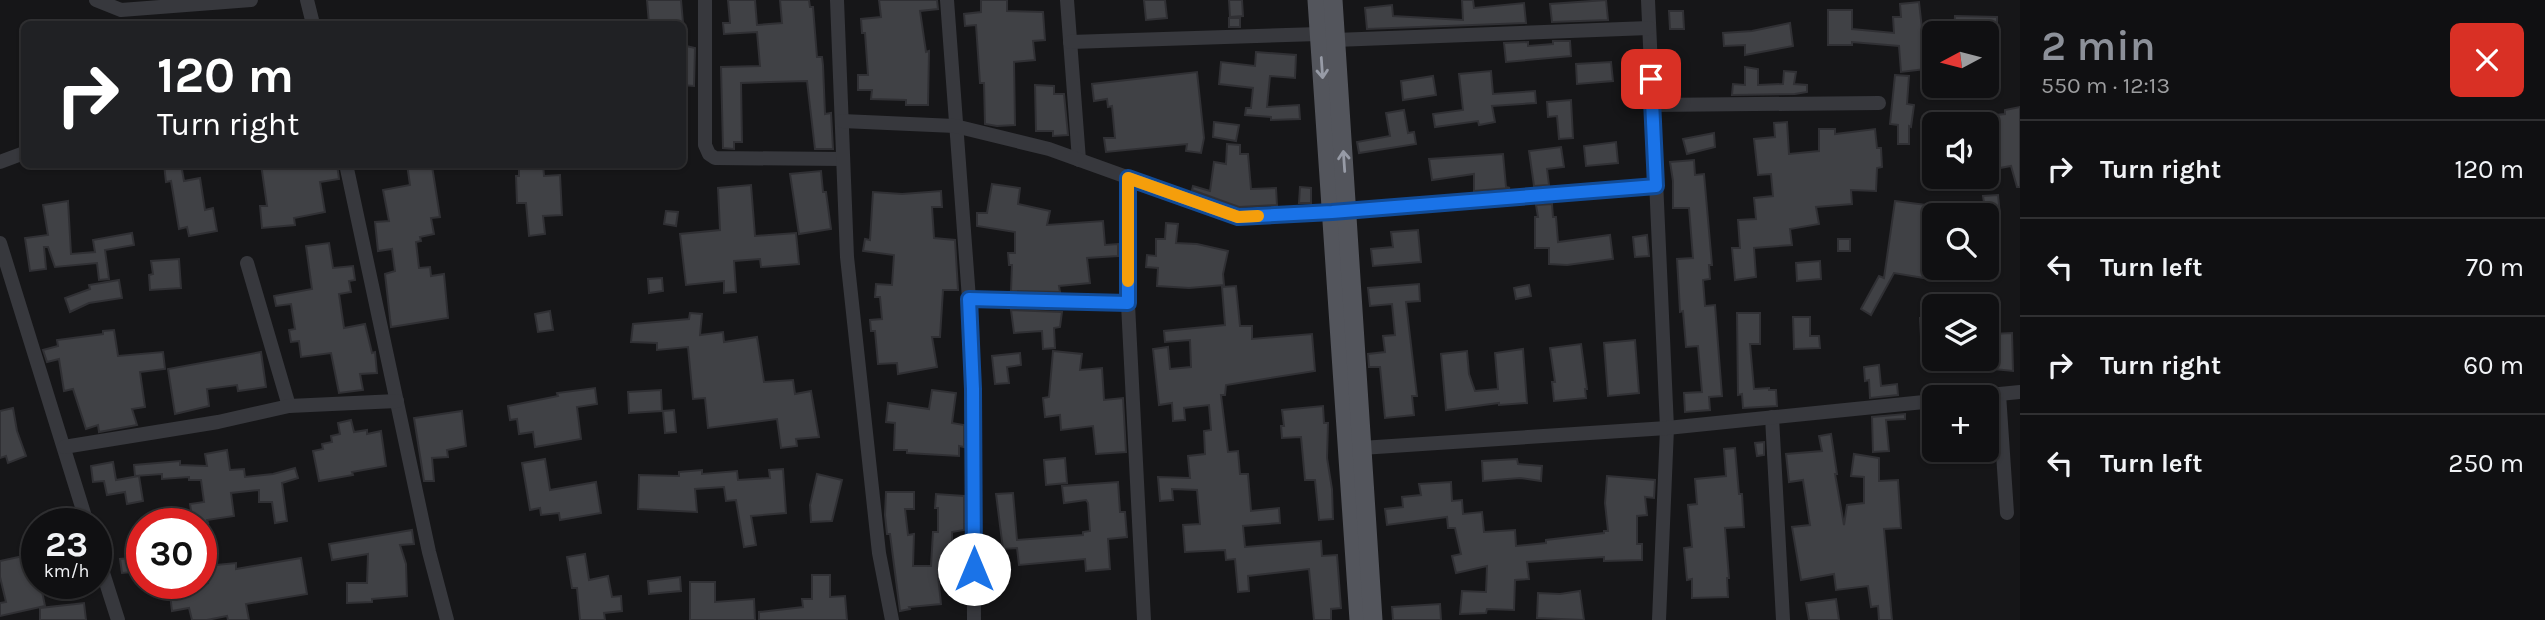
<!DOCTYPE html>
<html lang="en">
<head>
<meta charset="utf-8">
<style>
  :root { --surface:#101012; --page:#19191b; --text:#f1f3f6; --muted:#9c9d9f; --line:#303032; --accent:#8c9099 }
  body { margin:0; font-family:Karla,sans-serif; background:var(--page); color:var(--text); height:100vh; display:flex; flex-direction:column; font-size:26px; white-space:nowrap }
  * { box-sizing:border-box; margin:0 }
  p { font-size:23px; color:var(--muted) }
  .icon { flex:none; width:38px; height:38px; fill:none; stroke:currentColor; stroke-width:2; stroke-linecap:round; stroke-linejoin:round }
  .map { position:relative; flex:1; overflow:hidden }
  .side { display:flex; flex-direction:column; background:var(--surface); width:525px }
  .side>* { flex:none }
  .guide { position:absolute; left:21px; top:21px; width:665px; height:147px; border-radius:10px; box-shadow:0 2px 5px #0004,0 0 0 2px var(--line); background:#202124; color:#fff; overflow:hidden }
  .needle { width:46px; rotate:263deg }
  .controls { position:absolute; left:1922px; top:21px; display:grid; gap:14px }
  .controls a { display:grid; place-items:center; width:77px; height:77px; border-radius:10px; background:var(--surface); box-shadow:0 2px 5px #0004,0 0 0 2px var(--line); font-size:35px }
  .speed { position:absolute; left:21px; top:508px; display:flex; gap:14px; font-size:35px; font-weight:700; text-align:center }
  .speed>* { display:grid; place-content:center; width:91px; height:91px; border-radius:50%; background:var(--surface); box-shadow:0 2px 5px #0004,0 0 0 2px var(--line); line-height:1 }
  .speed small { font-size:18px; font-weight:400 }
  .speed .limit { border:10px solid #d22; background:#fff; color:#111 }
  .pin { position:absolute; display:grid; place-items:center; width:60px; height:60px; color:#fff; margin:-30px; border-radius:14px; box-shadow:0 4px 10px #0006 }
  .me { position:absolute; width:77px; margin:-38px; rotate:0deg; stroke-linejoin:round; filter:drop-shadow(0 0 5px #0008) }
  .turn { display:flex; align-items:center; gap:24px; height:147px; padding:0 21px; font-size:32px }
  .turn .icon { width:91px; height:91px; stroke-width:2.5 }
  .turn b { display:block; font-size:49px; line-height:60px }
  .round { display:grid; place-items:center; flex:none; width:74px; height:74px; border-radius:10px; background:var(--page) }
  .head { display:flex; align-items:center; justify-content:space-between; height:119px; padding:0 21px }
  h1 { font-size:42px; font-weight:600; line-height:52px; color:var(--accent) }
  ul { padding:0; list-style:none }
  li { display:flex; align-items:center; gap:21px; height:98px; padding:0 21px; border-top:2px solid var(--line) }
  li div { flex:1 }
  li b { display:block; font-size:26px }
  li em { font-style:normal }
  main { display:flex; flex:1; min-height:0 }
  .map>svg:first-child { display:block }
</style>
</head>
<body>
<main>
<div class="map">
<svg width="2020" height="620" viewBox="0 0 2020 620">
  <rect width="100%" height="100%" fill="#161618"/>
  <g fill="#404145" stroke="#303034" stroke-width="2">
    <polygon points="647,0 681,0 683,23 649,24"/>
    <polygon points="728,0 755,0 757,25 782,23 780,0 809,0 810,7 813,7 817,57 822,57 823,65 825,114 831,113 833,149 815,149 807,81 741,83 742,142 734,142 734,149 723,148 721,67 760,66 757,32 724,34 723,23 730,23"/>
    <polygon points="879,0 937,0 938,9 920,11 926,52 929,51 928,105 906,105 906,100 871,99 872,90 858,90 858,75 868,75 865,33 862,33 861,19 881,17"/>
    <polygon points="981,0 1007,0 1007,11 1043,12 1045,40 1033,41 1035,60 1014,62 1015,125 997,126 985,124 984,83 980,83 976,25 965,26 964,14 981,12"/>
    <polygon points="1144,0 1165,0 1167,18 1146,20"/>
    <polygon points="1229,0 1242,0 1243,16 1230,17"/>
    <polygon points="1462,0 1473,0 1474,8 1524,3 1526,23 1367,29 1365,8 1392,5 1393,16 1463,20"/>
    <polygon points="1606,0 1608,20 1552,22 1550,4"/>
    <polygon points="1919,2 1922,29 1934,28 1934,68 1901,72 1899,46 1852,42 1852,45 1828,45 1828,10 1852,10 1852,29 1894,33 1893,17 1901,17 1900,4"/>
    <polygon points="1669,11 1683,11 1684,29 1670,29"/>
    <polygon points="1955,16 1997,17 1997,33 1954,33"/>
    <rect x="1229" y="18" width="11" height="9"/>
    <polygon points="1790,23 1793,46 1745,55 1745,45 1724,46 1723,33 1752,31"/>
    <polygon points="1553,41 1570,41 1571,56 1506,62 1504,43 1528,42 1528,46 1553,44"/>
    <polygon points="682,45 695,48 694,86 682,85"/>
    <polygon points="1256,52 1296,55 1295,78 1270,76 1267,107 1299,105 1300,119 1271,120 1271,117 1245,115 1246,108 1251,108 1253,88 1219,84 1221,62 1255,66"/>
    <polygon points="1611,62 1613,81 1577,84 1576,64"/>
    <polygon points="1745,67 1758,69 1758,85 1783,84 1784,71 1796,72 1794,84 1807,85 1807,92 1795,94 1732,95 1733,84 1745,85"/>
    <polygon points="1491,71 1493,94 1535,91 1536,103 1492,106 1495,122 1479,125 1478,121 1435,127 1433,114 1463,110 1459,74"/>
    <polygon points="1197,72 1204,138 1201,153 1186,151 1187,144 1106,152 1104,138 1115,138 1112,106 1108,107 1107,99 1094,101 1092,84"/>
    <polygon points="1895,75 1909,76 1907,104 1914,105 1911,127 1909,126 1909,144 1898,144 1898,125 1890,124"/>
    <polygon points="1433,76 1436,95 1403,100 1401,81"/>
    <polygon points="1035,85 1054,86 1054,94 1064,94 1068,135 1053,136 1053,131 1036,131"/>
    <polygon points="1571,100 1573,138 1559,139 1557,116 1548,117 1547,102"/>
    <polygon points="2020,107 2020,187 2017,187 2011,166 2000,168 1996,145 1986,145 1986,116 2005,114 2005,110"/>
    <polygon points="1404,110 1408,133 1414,132 1416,144 1359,153 1357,142 1390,136 1386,113"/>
    <polygon points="1214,122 1239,125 1236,141 1213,137"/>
    <polygon points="1787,122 1789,154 1819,151 1819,129 1835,129 1835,134 1875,129 1877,148 1881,148 1882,167 1877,168 1876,191 1851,190 1852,204 1816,207 1819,224 1790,229 1792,245 1754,248 1756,277 1735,280 1732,248 1740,248 1738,220 1756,219 1754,198 1773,196 1771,174 1758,175 1754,139 1775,137 1774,123"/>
    <polygon points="1714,133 1715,147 1687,154 1683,139"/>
    <polygon points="1616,142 1618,163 1586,166 1584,146"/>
    <polygon points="1227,144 1240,145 1240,154 1248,154 1251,189 1276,188 1277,205 1239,207 1192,190 1193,186 1210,191 1214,162 1226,164"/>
    <polygon points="1561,147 1564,167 1547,169 1549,185 1534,186 1529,151"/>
    <polygon points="1503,154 1506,187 1510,188 1474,191 1474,174 1432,180 1429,159"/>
    <polygon points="1694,160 1695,175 1704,174 1712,265 1709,265 1710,279 1703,280 1705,306 1715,305 1722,396 1709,397 1710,410 1685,412 1684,393 1702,392 1698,346 1686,347 1683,311 1680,312 1679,293 1677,259 1693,258 1689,208 1673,208 1673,181 1670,162"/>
    <polygon points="164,164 181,164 184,181 200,178 205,210 213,208 217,231 189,236 187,227 179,229 171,181 166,182"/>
    <polygon points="261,164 337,164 339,179 320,182 325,212 294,218 295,225 262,228 260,206 267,206"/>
    <polygon points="407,164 423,164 424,168 432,166 440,217 431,218 434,234 420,237 421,241 416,242 419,268 430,267 431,276 444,274 448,318 391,327 385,274 395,271 392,249 378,251 375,222 389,221 383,190 410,185"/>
    <polygon points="519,164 543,164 544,176 560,175 562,215 543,216 545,234 529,236 526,203 517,203 516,176 519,176"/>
    <polygon points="821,171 823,192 826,192 831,229 799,234 790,174"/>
    <polygon points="1938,177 1983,177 1984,185 1939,189"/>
    <polygon points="992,184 1020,188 1018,204 1050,211 1047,225 1103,221 1105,245 1118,244 1118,256 1087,258 1090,283 1059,286 1060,292 1011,291 1012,265 1009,265 1008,253 1015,253 1015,232 977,226 977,213 987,213"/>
    <polygon points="751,185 755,236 796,233 799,264 761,267 760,259 734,261 736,292 724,293 724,281 686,285 680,234 720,230 718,188"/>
    <polygon points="1300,187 1311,188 1311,203 1299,203"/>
    <polygon points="941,191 942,207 932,207 934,238 955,240 958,290 943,290 940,337 932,337 937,367 898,374 897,363 878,364 875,331 871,331 870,320 882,319 880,297 875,297 876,284 892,285 894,255 863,251 865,239 870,240 873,192 902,194"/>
    <polygon points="1998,195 2000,215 1986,216 1983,196"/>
    <polygon points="68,201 71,254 95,252 93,240 132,233 134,245 105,250 109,279 99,280 97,263 55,267 48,247 44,247 46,269 30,271 25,238 48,235 43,205"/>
    <polygon points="1895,201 1935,206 1924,278 1894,273 1871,315 1861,309 1879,276 1884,278"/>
    <polygon points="1552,204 1553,217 1556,217 1558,242 1610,235 1613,259 1567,265 1549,264 1549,248 1535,248 1535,217 1538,217 1536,205"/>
    <polygon points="666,211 678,212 676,226 664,224"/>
    <polygon points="1166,223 1178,224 1176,243 1197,244 1228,251 1223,274 1224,285 1189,288 1157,286 1158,268 1146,267 1147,255 1156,256 1156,239 1165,239"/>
    <polygon points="1418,230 1421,262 1373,266 1371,249 1393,247 1391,232"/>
    <polygon points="1647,235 1649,256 1635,257 1633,237"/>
    <rect x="1838" y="239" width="12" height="12"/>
    <polygon points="329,243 333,268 353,266 355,280 349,281 351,292 339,294 344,328 365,324 372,353 375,352 377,373 360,374 363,390 339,393 331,353 301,357 299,341 291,342 289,330 295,329 291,304 276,306 274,296 312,289 306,246"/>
    <polygon points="179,259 181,288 150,290 149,275 153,274 151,261"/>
    <polygon points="1820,261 1821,279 1797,281 1796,263"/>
    <polygon points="662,278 663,291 649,293 648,279"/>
    <polygon points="119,280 122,298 89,303 70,312 65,298 90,289 89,285"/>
    <polygon points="1419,284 1420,301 1406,302 1417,396 1412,396 1414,415 1385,418 1380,367 1369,367 1368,354 1385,352 1383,336 1395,335 1392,304 1370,306 1368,288"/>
    <polygon points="1529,285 1531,296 1516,299 1514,288"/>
    <polygon points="1236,286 1240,326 1252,326 1252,339 1312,334 1315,371 1226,385 1225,395 1221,395 1228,452 1238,451 1240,474 1248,474 1251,511 1279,508 1280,523 1243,526 1245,547 1321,541 1322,556 1337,555 1341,608 1331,609 1331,620 1314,620 1309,569 1248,576 1249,591 1238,592 1235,559 1226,560 1225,550 1185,552 1183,525 1200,524 1197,490 1172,489 1173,500 1160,501 1158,477 1190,478 1188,456 1205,454 1204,431 1211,430 1209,405 1184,408 1185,420 1173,421 1172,403 1159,405 1153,349 1168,347 1170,369 1191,367 1190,340 1165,342 1164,331 1225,325 1222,287"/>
    <polygon points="1011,310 1062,312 1060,327 1054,328 1055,348 1043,349 1042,331 1014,333"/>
    <polygon points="550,311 553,330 538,332 535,314"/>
    <polygon points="690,313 702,314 700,335 723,332 724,342 757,337 764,382 793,380 795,394 811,391 819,437 796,439 797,446 781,448 777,419 708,428 705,398 693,399 688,347 657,350 657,343 631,342 633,324 689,319"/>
    <polygon points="1737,313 1760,313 1760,344 1750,344 1754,389 1769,388 1769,390 1776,390 1777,406 1743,408 1742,394 1738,395"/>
    <polygon points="1793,317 1810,317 1810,336 1819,336 1820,348 1794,349"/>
    <polygon points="1934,317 1934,355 1922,356 1920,318"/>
    <polygon points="114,330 118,356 163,352 165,369 140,372 145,407 132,409 137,425 99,432 98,425 86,429 73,389 64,391 59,359 47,362 43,350 58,346 57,340 103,334 103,331"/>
    <polygon points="2012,333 2013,371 1994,369 1992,334"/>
    <polygon points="1635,340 1639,393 1608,396 1604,343"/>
    <polygon points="1581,344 1587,389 1585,389 1586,398 1554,401 1552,382 1555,382 1550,348"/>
    <polygon points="1523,349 1527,403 1499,405 1499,403 1446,410 1441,354 1467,351 1469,374 1475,391 1498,389 1495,353"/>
    <polygon points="1053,351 1082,354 1080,370 1102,368 1104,400 1123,398 1126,452 1096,454 1093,426 1061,430 1060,415 1045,417 1043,398 1049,397"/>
    <polygon points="261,352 266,387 238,391 237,385 207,389 209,406 175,414 168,369"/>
    <polygon points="1020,353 1021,365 1007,367 1009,383 995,384 992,356"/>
    <polygon points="1879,365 1881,386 1897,384 1898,395 1870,398 1869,380 1865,381 1864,367"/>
    <polygon points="595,388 597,404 577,407 581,439 535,447 533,432 519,434 517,419 510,420 508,406 558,396 557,393"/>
    <polygon points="661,390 662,411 629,413 628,392"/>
    <polygon points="932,390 956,393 952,423 964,425 964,447 959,446 959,456 907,453 907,450 894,450 895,423 886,422 888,403 929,409"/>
    <polygon points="1323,406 1324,423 1328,423 1327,458 1332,489 1333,519 1319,520 1315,480 1305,480 1301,437 1282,438 1281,426 1284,426 1282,410"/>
    <polygon points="13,408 17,431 26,456 8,463 6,456 0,458 0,411"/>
    <polygon points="674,410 676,432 665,433 663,411"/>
    <polygon points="462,411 466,446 447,450 448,457 432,458 434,481 424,481 414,418"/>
    <polygon points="1905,414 1905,419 1886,420 1889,451 1873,452 1872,417"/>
    <polygon points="351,420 354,432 367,430 367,434 381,431 386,466 352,472 353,475 319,481 313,451 323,449 322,444 332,442 331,436 340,434 338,423"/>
    <polygon points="1831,434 1837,474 1835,474 1844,525 1847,505 1864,503 1864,477 1851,476 1854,454 1879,458 1879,481 1898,480 1901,528 1884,529 1892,620 1879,620 1878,606 1871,607 1868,586 1836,590 1834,574 1801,580 1792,527 1810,525 1803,480 1789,482 1786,454 1822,451 1819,436"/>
    <polygon points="1764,442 1764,455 1757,456 1755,443"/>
    <polygon points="1735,448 1739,494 1742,494 1744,527 1725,528 1729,578 1727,578 1728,597 1692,598 1692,579 1687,580 1684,548 1692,547 1688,505 1697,504 1695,479 1726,476 1724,449"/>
    <polygon points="227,450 230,470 244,469 245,477 273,474 295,468 298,478 282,483 287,521 275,523 272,502 259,502 259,490 231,493 234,516 207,520 208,523 193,523 190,504 204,502 201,480 189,480 189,477 162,479 162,474 135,476 134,465 180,461 180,465 207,466 205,454"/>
    <polygon points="1065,458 1067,483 1046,485 1044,460"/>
    <polygon points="545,459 550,490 596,482 601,513 560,520 559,513 541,515 540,508 530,510 522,463"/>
    <polygon points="1517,459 1518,464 1542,466 1541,481 1520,478 1483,481 1482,461"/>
    <polygon points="113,462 116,480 139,476 143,501 127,504 125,492 107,495 104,481 93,482 91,466"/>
    <polygon points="783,469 786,513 751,516 756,545 744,547 736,500 726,501 724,487 695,489 697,512 638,509 639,475 679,476 679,472 702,470 702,474 737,471 738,480 770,478 769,470"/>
    <polygon points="817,474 842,480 832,521 811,522 810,505"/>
    <polygon points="1607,476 1655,480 1654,498 1645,497 1647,515 1637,516 1637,544 1642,544 1642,560 1604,561 1604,557 1527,562 1529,579 1515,580 1514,610 1487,609 1486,613 1460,614 1462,591 1486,592 1487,566 1456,573 1452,556 1461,554 1455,528 1448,528 1447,517 1387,525 1385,509 1403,507 1402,497 1421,495 1419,484 1451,482 1452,501 1462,500 1463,514 1482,512 1484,532 1515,530 1516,546 1546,543 1546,540 1604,533 1604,531 1608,531 1605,503"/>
    <polygon points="1118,482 1120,512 1125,512 1127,537 1108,539 1110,569 1086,571 1085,559 1019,565 1017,548 1003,549 996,494 1013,493 1017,540 1083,535 1083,532 1090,531 1088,503 1086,500 1064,503 1062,486"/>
    <polygon points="886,492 914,492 914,509 905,509 908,535 914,534 913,566 931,566 933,532 938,532 938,508 935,508 936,494 964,496 964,530 952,532 952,544 950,545 953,573 938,575 941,604 909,607 910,609 900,611 890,534 887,534 885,515"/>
    <polygon points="412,530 414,544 400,545 406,564 407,596 372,599 372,602 347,603 347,583 367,583 368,554 332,560 329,544"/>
    <polygon points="37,553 37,587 41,586 45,606 0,616 0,603 6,602 0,577 0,561"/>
    <polygon points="585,554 589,580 608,576 612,597 621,596 622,611 604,613 605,620 580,620 577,588 572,588 567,557"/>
    <polygon points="142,557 142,571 122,573 120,559"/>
    <polygon points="301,558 307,594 246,604 249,620 228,620 227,616 207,620 192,620 189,608 172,611 169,586 208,583 206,566 236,563 236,569"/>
    <polygon points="812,575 830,575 830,597 845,596 847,620 759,620 759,612 803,607 802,599 812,599"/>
    <polygon points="680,577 681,591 649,594 648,581"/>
    <polygon points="690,582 715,582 715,602 754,599 755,620 690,620"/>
    <polygon points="1580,591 1584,620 1537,618 1538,593 1560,594"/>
    <polygon points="1836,599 1839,620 1809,620 1806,603"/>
    <polygon points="84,603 86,620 40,620 40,608"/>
    <polygon points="1440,604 1441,620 1393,620 1392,607"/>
  </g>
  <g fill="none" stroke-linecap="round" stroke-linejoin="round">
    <g stroke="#37383d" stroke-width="14">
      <polyline points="96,0 121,10 251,0"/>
      <polyline points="307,0 313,24"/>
      <polyline points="705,0 705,145 709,154 715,158 843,159"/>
      <polyline points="837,0 847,257 879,553 892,620"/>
      <polyline points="947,0 969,299 973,389 974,620"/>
      <polyline points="1067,0 1079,160"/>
      <polyline points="1648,0 1667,428 1659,620"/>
      <polyline points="1335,40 1649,28"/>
      <polyline points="1070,42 1319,34"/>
      <polyline points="1652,105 1879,103"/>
      <polyline points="842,121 955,126 1049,149 1238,217 1332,212 1656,186"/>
      <polyline points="0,162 24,153"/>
      <polyline points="346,164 429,552 447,620"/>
      <polyline points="1128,179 1128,304 1144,620"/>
      <polyline points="0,243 87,523"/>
      <polyline points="247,263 289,406"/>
      <polyline points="969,299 1128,304"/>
      <polyline points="1999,394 2007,513"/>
      <polyline points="1969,397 2020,392"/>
      <polyline points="1772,417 1783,620"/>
      <polyline points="64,447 218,422 289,406 397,401"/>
      <polyline points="1361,448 1667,428 1934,401"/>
      <polyline points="96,551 118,620"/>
    </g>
    <g stroke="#53555c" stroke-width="19">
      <polyline points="1317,0 1359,620"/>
      <polyline points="1333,0 1373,620"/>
    </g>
  </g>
  <defs><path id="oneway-shaft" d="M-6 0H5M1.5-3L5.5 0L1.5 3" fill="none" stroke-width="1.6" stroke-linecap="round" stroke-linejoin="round" transform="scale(1.75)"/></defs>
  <g stroke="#979ba6">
    <use href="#oneway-shaft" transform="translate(1322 68) rotate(86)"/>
    <use href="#oneway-shaft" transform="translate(1344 161) rotate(-94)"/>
  </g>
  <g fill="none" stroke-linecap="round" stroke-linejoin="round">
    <g stroke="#114b97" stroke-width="18">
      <polyline id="route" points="974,569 973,389 969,299 1128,303 1128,178 1238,217 1332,212 1656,186 1651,79"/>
    </g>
    <use href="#route" stroke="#1a73e8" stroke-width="12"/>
    <polyline stroke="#f59e0b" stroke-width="12" points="1128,281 1128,178 1238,217 1258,216"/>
  </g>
</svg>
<div class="controls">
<a><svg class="needle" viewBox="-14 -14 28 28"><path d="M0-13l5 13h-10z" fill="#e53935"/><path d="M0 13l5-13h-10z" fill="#9c9d9f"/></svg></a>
<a><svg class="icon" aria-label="sound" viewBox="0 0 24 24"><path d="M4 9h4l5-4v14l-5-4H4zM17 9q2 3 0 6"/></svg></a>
<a><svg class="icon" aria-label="search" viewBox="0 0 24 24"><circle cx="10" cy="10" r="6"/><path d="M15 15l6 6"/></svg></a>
<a><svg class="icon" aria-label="layers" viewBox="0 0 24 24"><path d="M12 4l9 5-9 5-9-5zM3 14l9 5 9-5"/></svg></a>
<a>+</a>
</div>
<div class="speed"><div>23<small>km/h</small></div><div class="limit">30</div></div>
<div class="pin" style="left:1651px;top:79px;background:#d93025"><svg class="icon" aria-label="arrive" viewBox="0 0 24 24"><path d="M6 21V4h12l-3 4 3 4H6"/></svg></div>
<svg class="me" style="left:974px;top:569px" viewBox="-20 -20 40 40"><circle r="19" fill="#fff"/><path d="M0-13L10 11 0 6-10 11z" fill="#1a73e8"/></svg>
<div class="guide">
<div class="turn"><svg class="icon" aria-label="right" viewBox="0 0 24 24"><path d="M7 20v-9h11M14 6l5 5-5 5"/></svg><div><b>120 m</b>Turn right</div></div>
</div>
</div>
<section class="side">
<div class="head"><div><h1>2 min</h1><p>550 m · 12:13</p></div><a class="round" style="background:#d93025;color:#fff"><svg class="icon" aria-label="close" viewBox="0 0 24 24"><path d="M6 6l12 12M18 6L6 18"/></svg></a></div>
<ul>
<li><svg class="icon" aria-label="right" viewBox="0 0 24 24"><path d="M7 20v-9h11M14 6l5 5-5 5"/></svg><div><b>Turn right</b></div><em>120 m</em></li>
<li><svg class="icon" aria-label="left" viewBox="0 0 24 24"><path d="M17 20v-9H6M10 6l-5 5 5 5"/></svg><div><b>Turn left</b></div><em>70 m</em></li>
<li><svg class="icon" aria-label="right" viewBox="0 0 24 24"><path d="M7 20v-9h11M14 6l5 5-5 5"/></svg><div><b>Turn right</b></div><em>60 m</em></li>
<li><svg class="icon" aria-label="left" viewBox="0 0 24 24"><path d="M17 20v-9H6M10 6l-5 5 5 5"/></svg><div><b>Turn left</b></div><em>250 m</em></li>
</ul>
</section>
</main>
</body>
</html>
